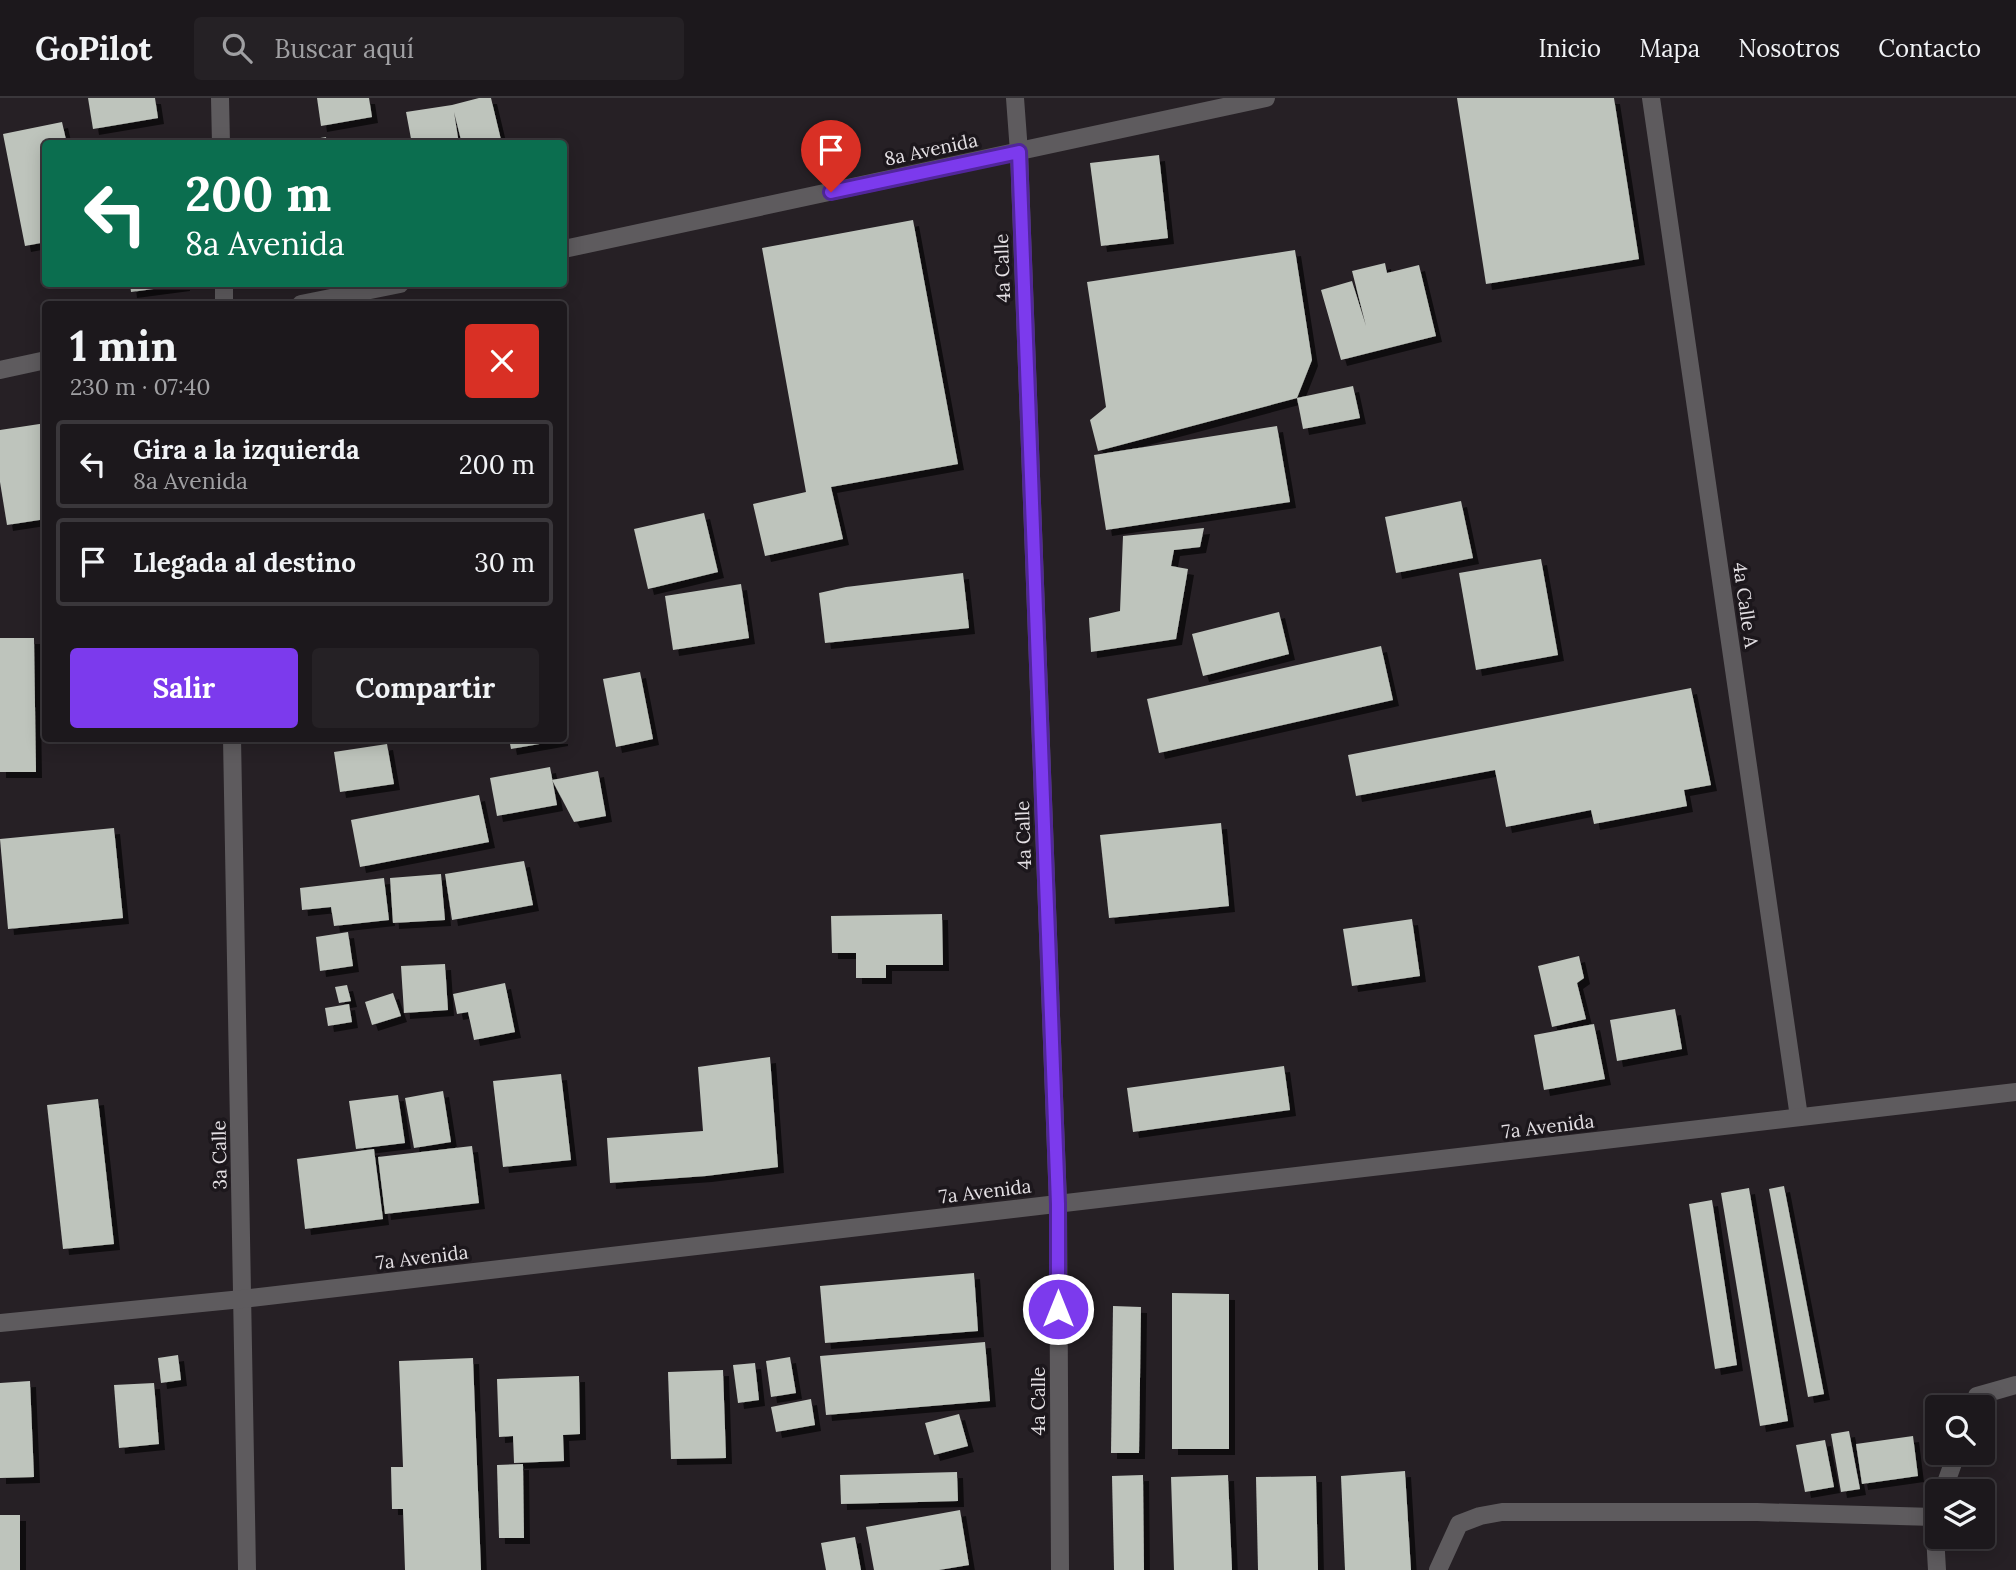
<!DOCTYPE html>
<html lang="es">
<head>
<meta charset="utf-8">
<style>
  :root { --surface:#1c181c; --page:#252125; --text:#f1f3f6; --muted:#a0a0a3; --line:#3a373b; --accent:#7c3aed }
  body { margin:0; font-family:Lora,serif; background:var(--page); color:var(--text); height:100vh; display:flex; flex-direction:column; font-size:26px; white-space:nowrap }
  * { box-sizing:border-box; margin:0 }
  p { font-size:23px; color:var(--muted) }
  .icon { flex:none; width:38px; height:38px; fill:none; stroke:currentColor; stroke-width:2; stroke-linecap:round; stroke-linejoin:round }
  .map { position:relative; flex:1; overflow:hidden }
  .panel { position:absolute; left:42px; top:203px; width:525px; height:441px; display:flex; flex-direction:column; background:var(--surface); border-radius:7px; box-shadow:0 4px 18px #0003,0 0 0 2px var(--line) }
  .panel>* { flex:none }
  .guide { position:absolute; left:42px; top:42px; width:525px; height:147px; border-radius:7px; box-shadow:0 4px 18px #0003,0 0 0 2px var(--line); background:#0b6e4f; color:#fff; overflow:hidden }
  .controls { position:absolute; left:1925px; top:1297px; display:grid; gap:14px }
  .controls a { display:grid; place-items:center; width:70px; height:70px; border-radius:7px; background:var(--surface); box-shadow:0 4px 18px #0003,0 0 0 2px var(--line); font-size:35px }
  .pin { position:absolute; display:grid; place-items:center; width:60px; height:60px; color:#fff; margin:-72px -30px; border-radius:50% 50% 50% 0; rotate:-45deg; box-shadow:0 0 7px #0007 }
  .pin .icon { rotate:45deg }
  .me { position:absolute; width:77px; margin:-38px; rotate:0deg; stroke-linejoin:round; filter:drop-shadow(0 0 5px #0008) }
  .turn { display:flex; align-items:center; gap:24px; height:147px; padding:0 28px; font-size:32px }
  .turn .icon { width:91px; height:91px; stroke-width:2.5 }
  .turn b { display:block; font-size:49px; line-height:60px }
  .round { display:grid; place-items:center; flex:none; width:74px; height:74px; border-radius:7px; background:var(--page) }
  .headline { display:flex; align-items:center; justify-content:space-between; height:119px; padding:0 28px }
  h1 { font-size:42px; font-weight:800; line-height:52px }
  .cta { display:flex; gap:14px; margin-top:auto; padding:14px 28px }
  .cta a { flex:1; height:80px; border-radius:7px; background:var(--accent); color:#fff; font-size:28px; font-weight:800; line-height:80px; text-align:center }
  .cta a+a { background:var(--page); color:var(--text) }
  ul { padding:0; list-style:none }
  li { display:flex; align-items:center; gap:21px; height:88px; margin:0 14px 10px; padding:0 14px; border:4px solid var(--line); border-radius:7px }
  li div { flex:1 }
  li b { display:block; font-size:26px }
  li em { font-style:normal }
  header { display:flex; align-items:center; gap:42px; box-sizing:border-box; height:98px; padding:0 35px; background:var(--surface); border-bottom:2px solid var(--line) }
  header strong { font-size:33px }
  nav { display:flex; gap:38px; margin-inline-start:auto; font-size:24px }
  .search { width:490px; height:63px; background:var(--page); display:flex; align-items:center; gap:18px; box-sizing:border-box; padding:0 24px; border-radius:7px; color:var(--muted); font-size:26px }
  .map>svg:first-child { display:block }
</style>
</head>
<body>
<header>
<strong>GoPilot</strong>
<div class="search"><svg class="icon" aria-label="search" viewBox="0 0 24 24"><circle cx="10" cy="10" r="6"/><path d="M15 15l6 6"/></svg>Buscar aquí</div>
<nav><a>Inicio</a><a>Mapa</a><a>Nosotros</a><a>Contacto</a></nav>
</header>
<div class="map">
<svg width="2016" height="1472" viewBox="0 0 2016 1472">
  <defs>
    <filter id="shadow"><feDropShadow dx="6" dy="6" stdDeviation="0" flood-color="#0009"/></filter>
  </defs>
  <rect width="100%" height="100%" fill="#262025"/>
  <g fill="#bec4bc" filter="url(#shadow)">
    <polygon points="88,0 155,0 158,20 93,31"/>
    <polygon points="317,0 369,0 372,19 321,28"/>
    <polygon points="479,0 491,0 502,46 462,46 454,14 459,46 412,46 406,14 452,7"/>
    <polygon points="1457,0 1614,0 1639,161 1486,186"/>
    <polygon points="62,24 67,46 46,46 46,144 25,148 3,36"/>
    <polygon points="326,39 327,46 298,46 298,44"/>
    <polygon points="1159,57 1168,140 1101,148 1090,65"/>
    <polygon points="913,122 958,366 831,389 843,441 765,458 753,406 806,394 762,150"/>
    <polygon points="1295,152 1312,262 1297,300 1098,353 1090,322 1106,309 1087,184"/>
    <polygon points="1385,165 1387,175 1419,167 1436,238 1341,262 1321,192 1352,183 1366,228 1352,173"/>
    <polygon points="130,186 184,186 184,187 131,194"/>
    <polygon points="1353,288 1360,320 1303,331 1297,300"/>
    <polygon points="46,325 46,421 7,427 0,384 0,332"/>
    <polygon points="1277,328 1290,404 1106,432 1094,357"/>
    <polygon points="1461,403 1473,460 1396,475 1385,419"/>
    <polygon points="704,415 718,474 648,491 634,431"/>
    <polygon points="1204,430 1200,449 1174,452 1171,468 1188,471 1176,541 1091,554 1089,520 1120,513 1123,438"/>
    <polygon points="1541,461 1558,557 1476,572 1459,475"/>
    <polygon points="963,475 969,530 825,545 819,495 846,489"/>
    <polygon points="741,486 749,540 673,552 665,498"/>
    <polygon points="1279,514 1289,556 1203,578 1192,536"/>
    <polygon points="0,540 34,540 36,674 0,674"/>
    <polygon points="1381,548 1393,602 1159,655 1147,601"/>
    <polygon points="640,574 653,641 616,649 603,581"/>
    <polygon points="1691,590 1711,687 1684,692 1687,708 1594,726 1591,712 1506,729 1495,672 1356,698 1348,657"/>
    <polygon points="509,640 562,640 562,642 511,651"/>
    <polygon points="387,646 394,686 340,694 334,654"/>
    <polygon points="550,669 557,707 497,718 490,680"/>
    <polygon points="598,673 606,718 574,724 552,682"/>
    <polygon points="479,697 489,744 360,769 351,722"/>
    <polygon points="1221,725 1229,808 1109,820 1100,737"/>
    <polygon points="114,730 123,820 8,831 0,741"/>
    <polygon points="524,763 533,807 452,822 445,776"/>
    <polygon points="441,776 445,822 393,825 390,780"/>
    <polygon points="384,780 389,822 334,828 331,809 302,812 300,790"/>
    <polygon points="942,816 943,867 886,867 886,880 856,880 856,855 832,855 831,818"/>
    <polygon points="1412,821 1420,878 1352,888 1343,831"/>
    <polygon points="348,834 353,868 320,873 316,839"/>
    <polygon points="1579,858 1584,880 1577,885 1586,921 1552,929 1538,868"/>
    <polygon points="445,866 448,912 404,915 401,868"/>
    <polygon points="505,885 515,934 474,942 468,914 457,916 453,896"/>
    <polygon points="347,887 351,903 339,905 335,889"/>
    <polygon points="393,895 401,918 372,927 365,904"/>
    <polygon points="349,906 352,924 328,928 325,910"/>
    <polygon points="1675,911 1682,951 1617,963 1610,922"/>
    <polygon points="1594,926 1605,981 1544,992 1534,937"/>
    <polygon points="770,959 778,1069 706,1078 610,1085 607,1040 703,1033 698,969"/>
    <polygon points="1284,968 1290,1012 1133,1034 1127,990"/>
    <polygon points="561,976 571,1062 503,1069 493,983"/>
    <polygon points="443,993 451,1044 414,1050 405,1000"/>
    <polygon points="398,997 405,1045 356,1051 349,1003"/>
    <polygon points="98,1001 114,1146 63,1151 47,1007"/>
    <polygon points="472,1048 479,1105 385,1116 378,1059"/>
    <polygon points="374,1051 383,1121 305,1131 297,1061"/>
    <polygon points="1784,1088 1824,1296 1808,1299 1769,1091"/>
    <polygon points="1749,1090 1788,1323 1760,1328 1721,1095"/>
    <polygon points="1712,1102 1737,1267 1715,1271 1689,1106"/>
    <polygon points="974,1175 978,1233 825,1245 820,1188"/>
    <polygon points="1172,1195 1229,1196 1229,1351 1172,1351"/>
    <polygon points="1113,1208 1141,1209 1139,1355 1111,1355"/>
    <polygon points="985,1244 990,1303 826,1317 820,1258"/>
    <polygon points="178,1257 181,1282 161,1285 158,1260"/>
    <polygon points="790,1259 796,1295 771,1299 766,1263"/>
    <polygon points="473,1260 481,1472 405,1472 403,1411 392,1411 391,1369 403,1369 399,1263"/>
    <polygon points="755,1265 759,1302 738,1305 733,1267"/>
    <polygon points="723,1272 726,1360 671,1361 668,1274"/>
    <polygon points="579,1278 580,1336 563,1337 564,1363 514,1365 513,1338 499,1339 497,1281"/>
    <polygon points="30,1283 34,1379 0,1380 0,1285"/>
    <polygon points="154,1285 159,1346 119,1350 114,1287"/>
    <polygon points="811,1301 815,1327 776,1334 771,1309"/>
    <polygon points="959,1316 968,1348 934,1357 925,1325"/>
    <polygon points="1849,1333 1860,1391 1841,1394 1831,1336"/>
    <polygon points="1913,1338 1918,1378 1862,1386 1856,1346"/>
    <polygon points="1825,1342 1834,1389 1805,1394 1796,1347"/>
    <polygon points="523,1366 524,1440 499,1440 497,1367"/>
    <polygon points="1405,1373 1411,1472 1345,1472 1341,1378"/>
    <polygon points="957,1374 958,1403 841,1406 840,1377"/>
    <polygon points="1143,1377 1144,1472 1114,1472 1112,1378"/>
    <polygon points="1228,1377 1232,1472 1174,1472 1171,1379"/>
    <polygon points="1316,1378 1318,1472 1258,1472 1256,1379"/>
    <polygon points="960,1412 969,1467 939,1472 874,1472 866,1429"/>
    <rect x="0" y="1417" width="20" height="55"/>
    <polygon points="855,1439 861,1472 826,1472 821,1445"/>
  </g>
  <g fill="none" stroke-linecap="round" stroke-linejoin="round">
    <g stroke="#5e5b5e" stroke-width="18">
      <polyline points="1973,1309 1977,1298 2016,1287"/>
      <polyline points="1943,1393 1957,1354"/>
      <polyline points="1438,1472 1459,1426 1480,1418 1502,1414 1757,1414 1934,1419"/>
      <polyline points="1937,1472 1934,1419 1937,1411"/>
    </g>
    <g stroke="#5e5b5e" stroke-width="18">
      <polyline points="220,0 221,46"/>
      <polyline points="1015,0 1019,54 1058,1106 1060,1472"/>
      <polyline points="1651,0 1799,1019"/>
      <polyline points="564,151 1266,0"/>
      <polyline points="224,186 224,206"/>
      <polyline points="301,206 400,186"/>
      <polyline points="0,272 46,262"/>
      <polyline points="232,640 247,1472"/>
      <polyline points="0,1225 242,1201 2016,994"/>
    </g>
  </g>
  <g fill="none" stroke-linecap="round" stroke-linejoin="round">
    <g stroke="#51269a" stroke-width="18">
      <polyline id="route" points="831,94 1019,54 1058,1106 1058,1211"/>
    </g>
    <use href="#route" stroke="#7c3aed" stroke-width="12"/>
  </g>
  <g text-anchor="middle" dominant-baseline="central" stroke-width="7" stroke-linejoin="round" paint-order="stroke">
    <g font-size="19" fill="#e4e0e4" stroke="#1c171c">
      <text transform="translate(931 51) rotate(-12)">8a Avenida</text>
      <text transform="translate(1002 170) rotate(-92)">4a Calle</text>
      <text transform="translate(1746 507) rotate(82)">4a Calle A</text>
      <text transform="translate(1023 737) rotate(-92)">4a Calle</text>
      <text transform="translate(1548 1028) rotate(-7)">7a Avenida</text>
      <text transform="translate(219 1057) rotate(-91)">3a Calle</text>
      <text transform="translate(985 1093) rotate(-7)">7a Avenida</text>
      <text transform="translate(422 1159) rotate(-7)">7a Avenida</text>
      <text transform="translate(1038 1303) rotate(-90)">4a Calle</text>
    </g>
  </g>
</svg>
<div class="controls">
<a><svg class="icon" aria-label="search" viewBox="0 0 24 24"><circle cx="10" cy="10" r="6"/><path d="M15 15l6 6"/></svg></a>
<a><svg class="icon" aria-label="layers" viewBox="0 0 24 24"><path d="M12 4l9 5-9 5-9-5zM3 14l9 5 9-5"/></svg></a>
</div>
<div class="pin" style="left:831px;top:94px;background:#d93025"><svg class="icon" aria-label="arrive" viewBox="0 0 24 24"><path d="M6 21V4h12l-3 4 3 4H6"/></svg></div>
<svg class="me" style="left:1058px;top:1211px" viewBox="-20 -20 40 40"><circle r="17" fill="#7c3aed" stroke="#fff" stroke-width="3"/><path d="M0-11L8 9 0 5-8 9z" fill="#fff"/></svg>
<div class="guide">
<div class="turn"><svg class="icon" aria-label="left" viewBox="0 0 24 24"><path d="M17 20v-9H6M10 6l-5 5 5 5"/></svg><div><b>200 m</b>8a Avenida</div></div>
</div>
<section class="panel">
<div class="headline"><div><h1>1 min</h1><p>230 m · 07:40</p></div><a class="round" style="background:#d93025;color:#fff"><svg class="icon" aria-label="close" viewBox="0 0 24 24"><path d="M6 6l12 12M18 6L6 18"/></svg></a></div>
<ul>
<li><svg class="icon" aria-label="left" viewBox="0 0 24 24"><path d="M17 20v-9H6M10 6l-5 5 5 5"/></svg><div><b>Gira a la izquierda</b><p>8a Avenida</p></div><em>200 m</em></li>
<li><svg class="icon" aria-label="arrive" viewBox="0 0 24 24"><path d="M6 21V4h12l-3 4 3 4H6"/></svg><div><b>Llegada al destino</b></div><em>30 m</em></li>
</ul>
<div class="cta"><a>Salir</a><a>Compartir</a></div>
</section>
</div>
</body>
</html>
